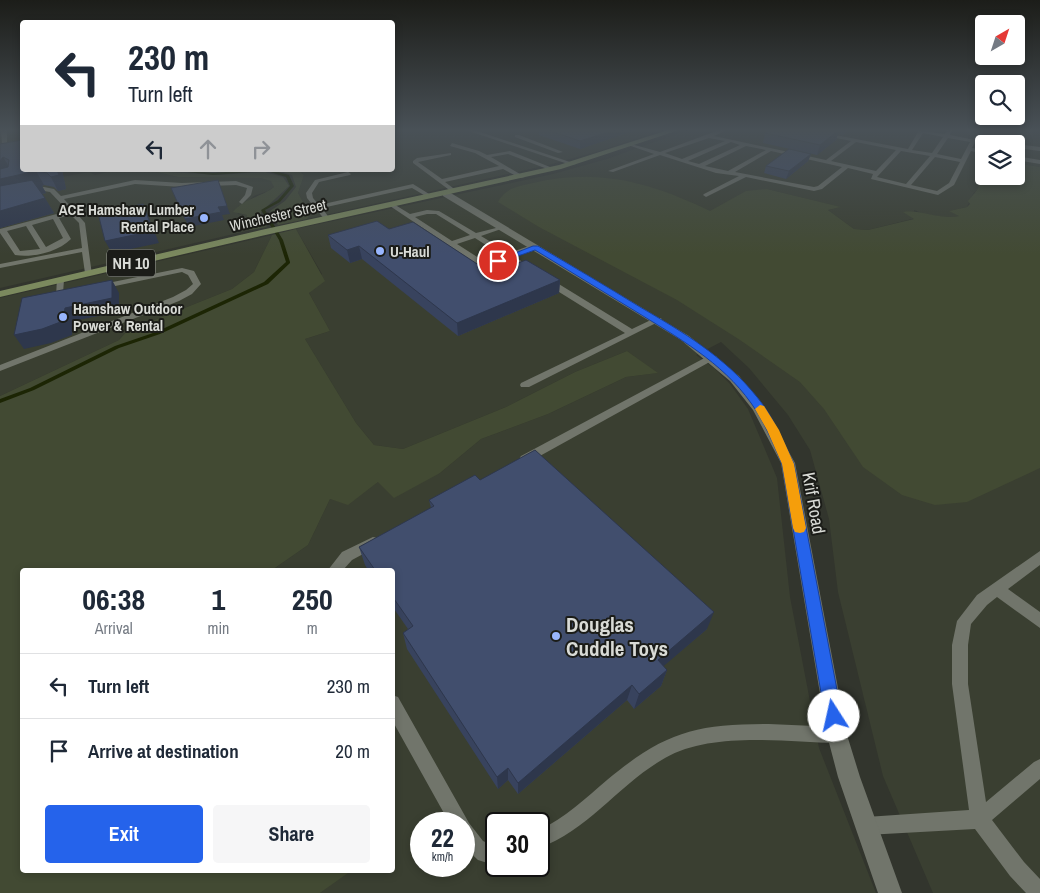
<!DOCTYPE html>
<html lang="en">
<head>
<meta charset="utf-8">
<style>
  :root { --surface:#fff; --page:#f6f6f7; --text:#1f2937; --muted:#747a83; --line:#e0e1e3; --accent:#2563eb }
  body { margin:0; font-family:"Archivo Narrow",sans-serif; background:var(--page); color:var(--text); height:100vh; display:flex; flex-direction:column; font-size:19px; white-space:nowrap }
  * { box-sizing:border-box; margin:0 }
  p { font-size:16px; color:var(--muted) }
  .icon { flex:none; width:28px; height:28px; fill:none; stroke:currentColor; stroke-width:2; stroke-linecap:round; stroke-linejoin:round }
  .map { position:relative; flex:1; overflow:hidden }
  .drawer { position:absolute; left:20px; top:568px; width:375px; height:305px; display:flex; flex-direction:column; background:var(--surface); border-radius:5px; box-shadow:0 2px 8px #0003 }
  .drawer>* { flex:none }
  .top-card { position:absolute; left:20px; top:20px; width:375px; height:152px; border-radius:5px; box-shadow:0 2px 8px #0003; background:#fff; color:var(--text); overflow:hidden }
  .needle { width:32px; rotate:39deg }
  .tools { position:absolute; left:975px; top:15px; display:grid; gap:10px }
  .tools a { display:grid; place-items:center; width:50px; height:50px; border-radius:5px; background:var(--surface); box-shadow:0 2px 8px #0003; font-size:25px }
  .speed { position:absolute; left:410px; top:812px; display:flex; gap:10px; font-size:25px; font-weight:700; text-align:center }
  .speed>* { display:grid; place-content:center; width:65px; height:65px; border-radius:50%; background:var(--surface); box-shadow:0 2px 8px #0003; line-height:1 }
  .speed small { font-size:12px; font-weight:400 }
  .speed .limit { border:2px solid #111; border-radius:8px; background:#fff; color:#111 }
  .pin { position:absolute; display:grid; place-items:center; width:42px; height:42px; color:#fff; margin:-21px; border:2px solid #fff; border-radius:50%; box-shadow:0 1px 5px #0007 }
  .me { position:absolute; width:55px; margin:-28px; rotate:350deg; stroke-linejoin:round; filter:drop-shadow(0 0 4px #0008) }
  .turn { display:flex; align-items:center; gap:18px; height:105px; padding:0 25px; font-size:22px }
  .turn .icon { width:65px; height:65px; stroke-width:2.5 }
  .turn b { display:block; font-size:35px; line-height:42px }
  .lanes { display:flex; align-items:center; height:48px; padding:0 25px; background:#0003; justify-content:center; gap:25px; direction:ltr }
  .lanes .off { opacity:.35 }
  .eta { display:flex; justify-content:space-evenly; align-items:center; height:85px; text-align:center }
  .eta b { font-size:30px; font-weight:700; line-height:35px }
  .action { display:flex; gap:10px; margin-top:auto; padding:10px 25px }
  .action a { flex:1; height:58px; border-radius:5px; background:var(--accent); color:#fff; font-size:20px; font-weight:700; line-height:58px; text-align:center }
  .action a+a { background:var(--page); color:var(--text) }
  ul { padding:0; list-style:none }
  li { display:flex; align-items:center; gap:15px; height:65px; padding:0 25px; border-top:1px solid var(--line) }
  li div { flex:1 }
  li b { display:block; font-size:19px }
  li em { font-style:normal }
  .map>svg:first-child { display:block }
</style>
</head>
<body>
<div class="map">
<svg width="1040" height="893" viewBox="0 0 1040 893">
  <rect width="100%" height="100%" fill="#32352d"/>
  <g fill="#3a3f31" fill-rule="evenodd">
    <polygon points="0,130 22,130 22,170 69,170 63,172 56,178 89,172 95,175 116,170 134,170 152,171 178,177 260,178 272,181 274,187 268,191 254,196 245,204 238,206 238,214 247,215 245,228 251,230 0,288"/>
    <polygon points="393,130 662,130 599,151 548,165 307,219 310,214 298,193 304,175 298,170 392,170"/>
    <path d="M688,130H1040V167L1016,163V144H984V173L977,190L973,194L967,207L950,211L960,216L949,218L924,214L914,210L916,218L868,230L854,229L828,210L840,207L767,189L711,211L1040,311V893H933L883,776L838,592L829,519L810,450L788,415L749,368L721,342L696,355L714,368L730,384L748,409L777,478L790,597L819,748L876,893H320L347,873L344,870H392V570H272L308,545L330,499L348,504L378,482L440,473L481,439L548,414L626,377L657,373L627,351L575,372L506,407L403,449L374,445L356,423L305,339L330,331L309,293L322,274L296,229L553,174L607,159ZM421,824H464V866H421ZM496,824H539V866H496Z"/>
    <polygon points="272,235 254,272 232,289 127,331 119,340 0,396 0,298"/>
  </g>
  <g fill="#424a33">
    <path d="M1016,163L1040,167V468L967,502L935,505L902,495L863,467L824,409L800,382L740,340L677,300L539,227L498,202C505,188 519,186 533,183C597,167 653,183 710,211L746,191L767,189L841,207L828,210L854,229L868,230L914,219L903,212C921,209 939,220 959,216L949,211L967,207L970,204L968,201L977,190L984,173V176H1016Z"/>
    <path d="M134,170L219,175L265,172L283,177L289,186L261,212L263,221L267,227L251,230L244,228L247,215L233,212C243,199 261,197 274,187L271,181L260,178L178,177L152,171Z"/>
    <polygon points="277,170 298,170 304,175 298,193 310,214 307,219 278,225 270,211 285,201 296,187 292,175"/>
    <polygon points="296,229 325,281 309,293 330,331 305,339 356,423 374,445 403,449 506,407 575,372 627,351 658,373 626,377 548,414 481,439 440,473 394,498 378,482 348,505 330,499 308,545 272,570 22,570 22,870 344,870 348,873 320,893 0,893 0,396 119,340 127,331 232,289 254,272 272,235"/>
  </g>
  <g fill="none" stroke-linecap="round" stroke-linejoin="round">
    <polygon fill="#1c2504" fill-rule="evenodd" points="170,170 183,170 213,173 252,170 271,170 289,175 294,186 280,202 265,210 283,240 290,262 290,263 268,284 160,334 119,348 34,390 0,403 0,399 30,388 115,346 156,332 264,282 286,262 279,240 261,210 278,200 290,186 286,177 267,171 213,175"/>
    <g fill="#71756b" fill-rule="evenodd">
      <polygon points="1,130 7,130 7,146 2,145"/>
      <polygon points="466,130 474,130 576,164 571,165"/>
      <path d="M719,130H727L714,136L826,160L851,141L797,130H809L908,149L918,132L913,130L945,134L947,130H952L950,135L995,144L975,142L972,148L984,150V154L971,151L954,185L938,195L871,179L873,174L848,168L822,189L814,191L746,177L706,197L703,195L704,194L739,176L716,173L660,155L613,172L608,171L654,154L631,146V144L660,152ZM923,133L943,137L932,153L912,150ZM709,138L725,141L682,159L665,153ZM948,138L970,142L961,159L937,154ZM731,142L740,145L699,164L688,161ZM856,142L896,150L876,171L831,161ZM746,146L766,150L728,171L705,166ZM771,151L842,167L818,186L814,187L735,172ZM901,151L930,156L906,184L877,177ZM935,157L960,162L949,183L937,191L911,185Z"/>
      <polygon points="515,135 519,135 563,152 558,153 515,137"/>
      <polygon points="452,143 479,151 487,155 510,151 555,169 550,170 508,154 491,157 525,177 520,178 503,169 445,182 457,191 452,192 413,163 413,161 417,158 451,153 451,155 418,162 442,179 499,166 475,153 450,146"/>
      <polygon points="1016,144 1040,147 1040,151 1016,148"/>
      <polygon points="1016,156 1040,160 1040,164 1016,160"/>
      <polygon points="348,172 351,174 350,175 319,182 312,193 313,198 319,205 413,184 434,197 429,198 412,188 322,208 330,219 325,220 307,198 306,193 315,180"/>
      <path d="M135,180L182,183L236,181L253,187L251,195L242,204L239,202L245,195L247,188L236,185L182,187L135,184L64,199L85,223L92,275L85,273L82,252L0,268V264L82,248L79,223L71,215L59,218L71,239C58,252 33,258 15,255L0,233V229L68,211L50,192L44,191L0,200V196L44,187L54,189L61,196ZM53,219L63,238L46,247L32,225ZM26,226L40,249L20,251L7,231Z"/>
      <path d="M392,203L410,214L427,210L439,211L476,233L504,226V228L481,236L509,253L532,245H538V249L515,257L535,270L528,272L508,259L487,267H481L390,206V204ZM427,214H436L470,235L452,241L415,217ZM475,238L503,256L485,262L457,244Z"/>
      <polygon points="182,268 194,271 201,284 192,294 179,301 0,371 0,365 173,297 186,290 193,284 188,275 182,272 101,289 97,287 98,285"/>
      <polygon points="57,278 64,280 63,293 72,293 72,297 61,298 56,297"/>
      <polygon points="543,278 549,278 632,329 655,318 661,318 662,320 529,387 521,387 520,385 521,383 625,333 543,282"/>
      <polygon points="712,354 717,357 715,359 529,462 521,462 519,459 521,456"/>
      <polygon points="373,537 378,538 380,542 378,546 352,560 343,570 328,570 342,552"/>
      <polygon points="1040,551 1040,565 1008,589 1040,612 1040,628 997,597 987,605 971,624 968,645 968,684 986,802 1034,762 1040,759 1040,779 992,820 1024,862 1040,879 1040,893 1026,893 1010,876 975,829 866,835 859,833 857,826 859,819 866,817 969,810 952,684 952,645 957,621 977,595"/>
      <polygon points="392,695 398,697 469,823 483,841 496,847 497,866 478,860 464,847 464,824 450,824 392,720"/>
      <path d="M769,724L837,727L843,729L845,735L843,741L837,743C784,742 712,731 665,758C619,784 589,830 539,848V830C565,818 586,798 607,780C665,732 695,724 769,724Z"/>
    </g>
    <polygon fill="#71756b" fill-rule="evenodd" points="443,192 449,192 689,336 739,376 762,404 795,463 847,735 860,777 902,893 878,893 838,777 827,735 781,463 753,410 730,381 681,340 443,196"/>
    <polygon fill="#7b895e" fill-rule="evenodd" points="668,130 679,130 561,169 261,236 0,297 0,291 261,230 559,165"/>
  </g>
  <g fill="#38435e">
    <polygon points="539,130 635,130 580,149 539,135"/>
    <polygon points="769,130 848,130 843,135 838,134 836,140 817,155 763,143 765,133"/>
    <polygon points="0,144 22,170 62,170 66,189 58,191 54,187 44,185 42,186 46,193 42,194 54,213 0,228"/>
    <polygon points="811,154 808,161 786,179 764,173 766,166"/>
    <polygon points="389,229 491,273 560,280 559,293 458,336 362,259 350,263 331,248 328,235"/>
    <polygon points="480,480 707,629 663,666 667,670 661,686 634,709 627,700 518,794 508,780 498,789 407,649 403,633 408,629 392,606 392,570 368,570 365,565 359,547 431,508 429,500"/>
  </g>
  <g fill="#2e374c">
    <polygon points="614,130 635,130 580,149 580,141"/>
    <polygon points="839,130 836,140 817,155 820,145"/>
    <polygon points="844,130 848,130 843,135"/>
    <polygon points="811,154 808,161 786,179 789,171"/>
    <polygon points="3,157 11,170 0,177 0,161"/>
    <polygon points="57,170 62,170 66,189 58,191 51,177"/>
    <polygon points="36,171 44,185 42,186 46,193 40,194 0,196 0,179"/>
    <polygon points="45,198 54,213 0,228 0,211"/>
    <polygon points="143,204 159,243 112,253 105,241"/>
    <polygon points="227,206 230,214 222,215 224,220 189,227 185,219 218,207"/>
    <polygon points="359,246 362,259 350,263 347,250"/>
    <polygon points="112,280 119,293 119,312 73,321 72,335 51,343 24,349 14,335 65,308"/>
    <polygon points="560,280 559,293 458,336 457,323"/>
    <polygon points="714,612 707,629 652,676 658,660"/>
    <polygon points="667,670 661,686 634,709 639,694"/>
    <polygon points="632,685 627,700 518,794 518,783"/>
    <polygon points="508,768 508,780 498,789 497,777"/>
  </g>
  <g fill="#414e6d" stroke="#2e374c">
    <polygon points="548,130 614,130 580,141"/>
    <polygon points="769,130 839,130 820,145 765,133"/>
    <polygon points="22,140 22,170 57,170 59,175 51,177 47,173 36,171 0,179 0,169 8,167 9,160 3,157 0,161 0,144"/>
    <polygon points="789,149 811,154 789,171 766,166"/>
    <polygon points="38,179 32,180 45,198 0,211 0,186"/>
    <polygon points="218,180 227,206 218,207 221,212 185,219 171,188"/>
    <polygon points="143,204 153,231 105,241 98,213"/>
    <polygon points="377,221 389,229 413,222 491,273 526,260 560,280 457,323 359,246 347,250 328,235"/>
    <polygon points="112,280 112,298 65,308 63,321 42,329 14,335 22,298"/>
    <polygon points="535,450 714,612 658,660 667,670 639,694 632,685 518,783 508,768 497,777 403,633 413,626 392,596 392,570 375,570 359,547 434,506 429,500 475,475 480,480"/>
  </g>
  <linearGradient id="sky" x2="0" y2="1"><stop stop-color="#1c1d19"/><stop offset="0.51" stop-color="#495157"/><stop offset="1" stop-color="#495157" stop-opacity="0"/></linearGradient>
  <rect width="1040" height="255" fill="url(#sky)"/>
  <path fill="#2563eb" stroke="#184099" d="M533,246H538C572,266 606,286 640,307C683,332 725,357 757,397C773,416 783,441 794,464L842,716L840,722L834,724L828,722L825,716L782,464C773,443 764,421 751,403C722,362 677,337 635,311C602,291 568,270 535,250L501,262L495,261Z"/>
  <polygon fill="#f59e0b" points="760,405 764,406 779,430 794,464 806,528 804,532 800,533 795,532 793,528 782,464 767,430 755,409"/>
  <g fill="#98b5fd" stroke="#1b1c18" stroke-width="2">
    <circle cx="204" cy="218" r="5"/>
    <circle cx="380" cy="251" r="5"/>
    <circle cx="63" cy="317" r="5"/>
    <circle cx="556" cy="636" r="5"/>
  </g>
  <g text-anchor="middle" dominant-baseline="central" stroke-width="4" stroke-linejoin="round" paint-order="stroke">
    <g font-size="15" font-weight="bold" fill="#d9dbd6" stroke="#1b1c18" text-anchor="start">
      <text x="194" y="209" text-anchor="end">ACE Hamshaw Lumber<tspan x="194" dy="17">Rental Place</tspan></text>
      <text x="390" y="251">U-Haul</text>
      <text x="73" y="308">Hamshaw Outdoor<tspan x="73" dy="17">Power &amp; Rental</tspan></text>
    </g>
    <g font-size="15" fill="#d9dbd6" stroke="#1b1c18">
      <text transform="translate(278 215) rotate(-13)">Winchester Street</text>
    </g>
    <rect fill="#1b1c18" stroke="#a0a29d" stroke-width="1" x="107" y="249.5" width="48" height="27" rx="4"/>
    <g font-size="16" font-weight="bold" fill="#d9dbd6">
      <text x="131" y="263">NH 10</text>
    </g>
    <g font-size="18" fill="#d9dbd6" stroke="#1b1c18">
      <text transform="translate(814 503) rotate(80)">Krif Road</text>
    </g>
    <g font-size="21" font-weight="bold" fill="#d9dbd6" stroke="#1b1c18" text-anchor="start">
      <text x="566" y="624">Douglas<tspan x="566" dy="24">Cuddle Toys</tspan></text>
    </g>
  </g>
</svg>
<div class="tools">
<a><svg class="needle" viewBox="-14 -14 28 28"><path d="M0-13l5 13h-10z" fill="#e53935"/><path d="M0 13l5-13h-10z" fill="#747a83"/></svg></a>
<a><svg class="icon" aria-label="search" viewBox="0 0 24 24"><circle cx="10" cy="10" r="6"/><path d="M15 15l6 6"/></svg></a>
<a><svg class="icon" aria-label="layers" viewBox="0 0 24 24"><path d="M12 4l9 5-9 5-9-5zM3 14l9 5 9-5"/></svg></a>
</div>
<div class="speed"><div>22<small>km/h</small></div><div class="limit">30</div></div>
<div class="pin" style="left:498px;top:261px;background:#d93025"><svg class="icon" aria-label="arrive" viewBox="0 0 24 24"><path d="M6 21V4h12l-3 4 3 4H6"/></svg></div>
<svg class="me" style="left:834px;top:716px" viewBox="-20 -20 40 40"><circle r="19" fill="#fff"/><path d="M0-13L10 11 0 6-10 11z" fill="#2563eb"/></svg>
<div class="top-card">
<div class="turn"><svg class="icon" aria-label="left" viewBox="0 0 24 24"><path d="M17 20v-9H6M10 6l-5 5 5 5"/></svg><div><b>230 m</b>Turn left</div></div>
<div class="lanes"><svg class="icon" aria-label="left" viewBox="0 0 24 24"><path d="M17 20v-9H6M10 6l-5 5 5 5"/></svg><svg class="icon off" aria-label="ahead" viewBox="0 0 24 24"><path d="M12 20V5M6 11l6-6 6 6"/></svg><svg class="icon off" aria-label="right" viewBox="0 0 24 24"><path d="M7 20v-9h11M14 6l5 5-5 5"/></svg></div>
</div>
<section class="drawer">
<div class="eta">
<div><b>06:38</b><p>Arrival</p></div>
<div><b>1</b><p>min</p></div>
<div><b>250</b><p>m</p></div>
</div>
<ul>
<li><svg class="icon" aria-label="left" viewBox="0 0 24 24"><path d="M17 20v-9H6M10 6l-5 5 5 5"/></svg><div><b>Turn left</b></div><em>230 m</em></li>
<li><svg class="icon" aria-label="arrive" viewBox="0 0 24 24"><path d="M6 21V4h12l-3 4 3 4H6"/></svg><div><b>Arrive at destination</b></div><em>20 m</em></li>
</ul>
<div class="action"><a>Exit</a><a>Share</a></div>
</section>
</div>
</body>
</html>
